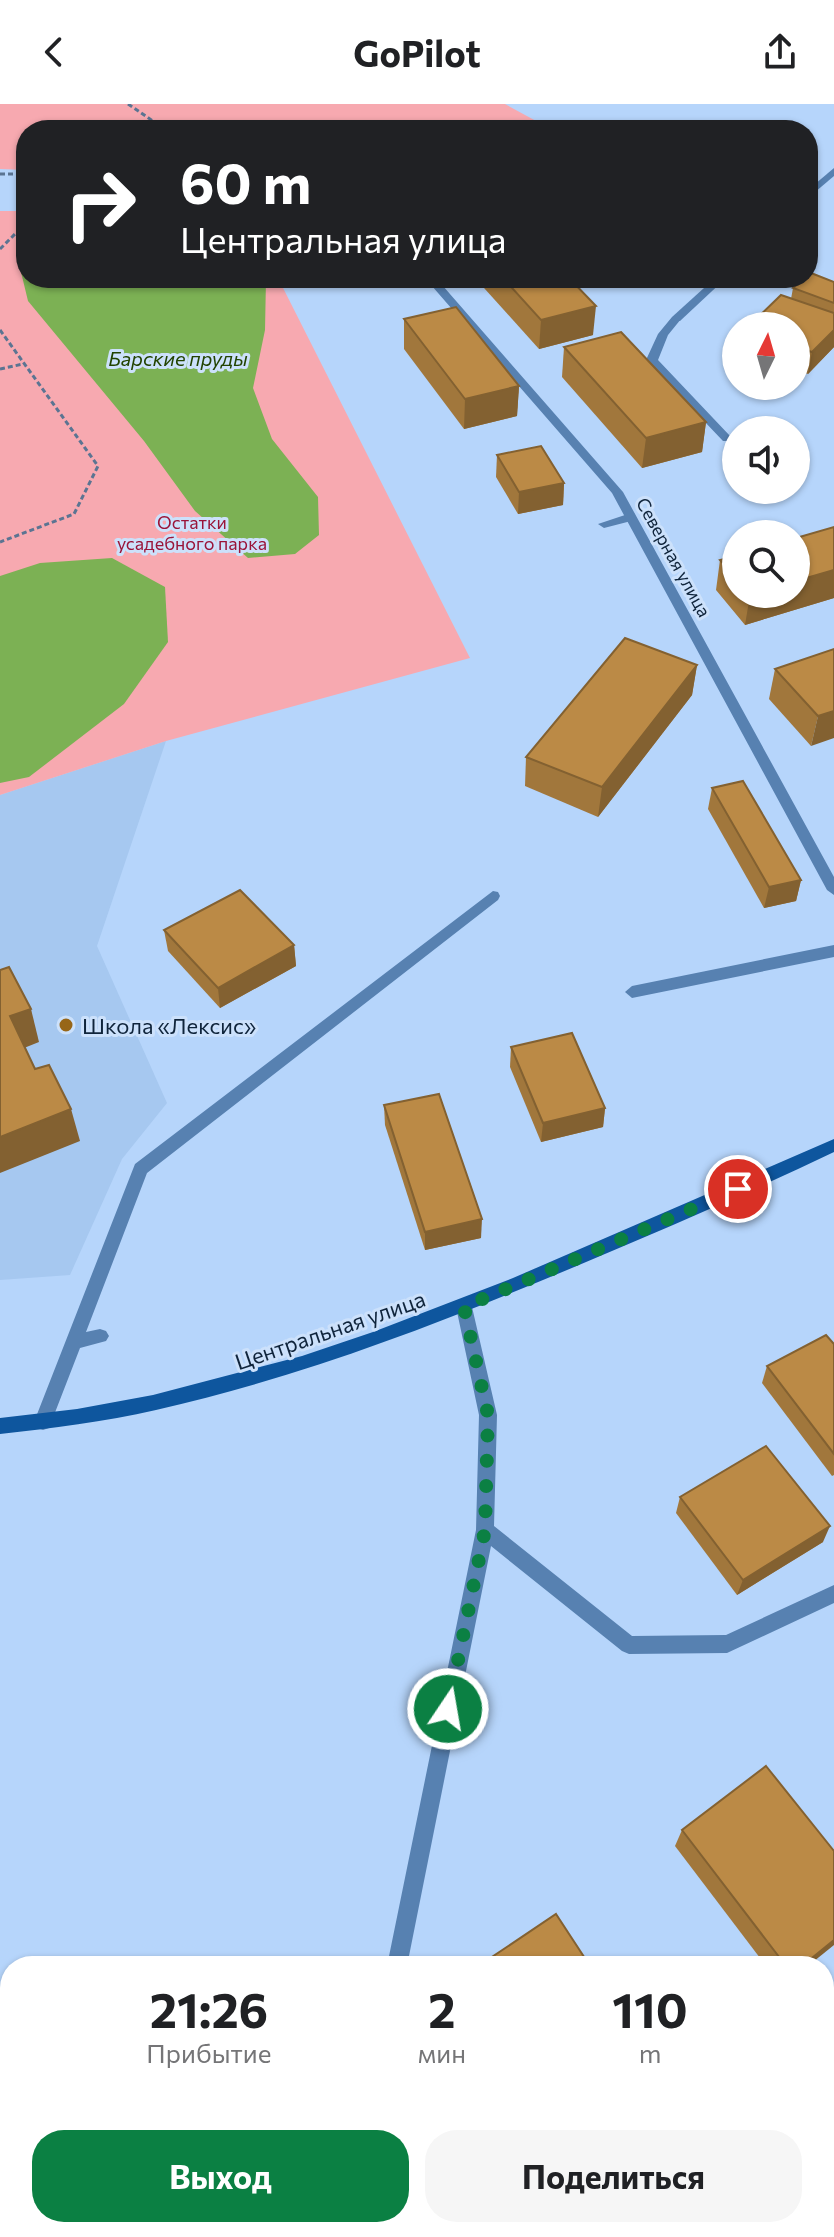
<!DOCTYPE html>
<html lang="ru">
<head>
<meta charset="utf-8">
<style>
  :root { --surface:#fff; --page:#f6f6f6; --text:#202124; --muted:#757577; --accent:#0b8043 }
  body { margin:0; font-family:Commissioner,sans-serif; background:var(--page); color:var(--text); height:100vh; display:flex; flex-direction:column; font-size:30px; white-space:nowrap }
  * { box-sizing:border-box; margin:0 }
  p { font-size:26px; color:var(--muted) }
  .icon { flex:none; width:44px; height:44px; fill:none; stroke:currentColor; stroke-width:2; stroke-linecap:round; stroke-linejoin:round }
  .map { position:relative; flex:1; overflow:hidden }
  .sheet { position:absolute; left:0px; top:1852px; width:834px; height:282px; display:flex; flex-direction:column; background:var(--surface); border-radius:32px 32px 0 0; box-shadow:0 2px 6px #0004 }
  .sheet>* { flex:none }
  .top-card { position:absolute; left:16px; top:16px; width:802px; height:168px; border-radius:32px; box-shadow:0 2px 6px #0004; background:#202124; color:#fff; overflow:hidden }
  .needle { width:52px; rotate:5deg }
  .buttons { position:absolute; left:722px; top:208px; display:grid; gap:16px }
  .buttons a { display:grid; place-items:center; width:88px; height:88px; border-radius:50%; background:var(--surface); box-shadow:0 2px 6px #0004; font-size:40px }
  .pin { position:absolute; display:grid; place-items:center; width:68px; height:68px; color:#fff; margin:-34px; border:4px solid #fff; border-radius:50%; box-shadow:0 2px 8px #0007 }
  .me { position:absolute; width:88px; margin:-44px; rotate:12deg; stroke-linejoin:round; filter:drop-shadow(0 0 6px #0008) }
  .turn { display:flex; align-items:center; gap:28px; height:168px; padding:0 32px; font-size:36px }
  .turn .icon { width:104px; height:104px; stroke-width:2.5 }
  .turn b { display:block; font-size:56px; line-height:68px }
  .eta { display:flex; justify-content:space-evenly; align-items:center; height:136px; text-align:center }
  .eta b { font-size:48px; font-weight:700; line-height:56px }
  .button { display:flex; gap:16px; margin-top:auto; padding:16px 32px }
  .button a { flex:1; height:92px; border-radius:32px; background:var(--accent); color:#fff; font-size:32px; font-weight:700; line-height:92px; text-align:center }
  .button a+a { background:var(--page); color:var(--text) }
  header { display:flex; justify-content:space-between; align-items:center; height:104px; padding:0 32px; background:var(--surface); font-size:36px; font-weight:700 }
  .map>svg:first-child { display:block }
</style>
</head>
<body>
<header><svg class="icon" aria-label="back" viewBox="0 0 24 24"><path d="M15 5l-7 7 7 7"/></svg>GoPilot<svg class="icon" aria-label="share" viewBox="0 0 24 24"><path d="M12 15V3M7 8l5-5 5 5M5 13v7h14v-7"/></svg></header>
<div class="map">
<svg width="834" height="2133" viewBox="0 0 834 2133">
  <rect width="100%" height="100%" fill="#b6d5fb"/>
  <polygon fill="#a6c8f0" points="166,637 97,842 167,999 122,1055 70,1171 0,1176 0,691"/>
  <g fill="#f7a9b0">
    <polygon points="0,0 505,0 549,24 26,26 26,66 0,65"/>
    <polygon points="0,107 26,107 26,174 278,174 470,554 166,637 0,691"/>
  </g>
  <g fill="#7cb154">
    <polygon points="26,163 26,174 266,175 265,226 253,284 272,335 318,393 319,431 295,450 248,454 195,407 144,337 28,197 21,168"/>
    <polygon points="112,454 165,483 168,538 124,600 29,673 0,679 0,472 40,459"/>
  </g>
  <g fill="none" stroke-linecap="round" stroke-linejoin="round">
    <g stroke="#5b7492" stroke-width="3" stroke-dasharray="5 3" stroke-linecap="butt">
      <polyline points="128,0 166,26"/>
      <polyline points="0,70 26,70"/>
      <polyline points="0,145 26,119"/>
      <polyline points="0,226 98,362 74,410 0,438"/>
      <polyline points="0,265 23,260"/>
    </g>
    <g fill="#5781b1" fill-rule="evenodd">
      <polygon points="696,174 714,174 722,178 717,181"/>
      <polygon points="672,213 681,215 668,231 658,256 731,333 731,337 723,337 646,256 658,230"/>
      <polygon points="631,409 635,410 635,416 604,424 598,420"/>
      <polygon points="493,787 498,788 500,792 498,796 147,1069 86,1228 100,1225 106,1227 109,1232 106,1237 80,1244 49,1324 43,1326 37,1324 34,1318 135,1060"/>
      <polygon points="834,841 834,853 632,894 625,888 632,882"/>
    </g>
    <g fill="#5781b1" fill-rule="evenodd">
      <polygon points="834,64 834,72 808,94 808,86"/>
      <polygon points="425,174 436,174 623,388 834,773 834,791 827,786 612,389"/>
      <polygon points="715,174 726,174 680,217 672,217 672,213"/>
      <polygon points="464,1196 470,1198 472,1203 497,1311 494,1422 632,1532 726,1531 834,1481 834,1499 727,1549 629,1550 622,1547 491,1442 407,1862 387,1862 476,1426 479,1311 456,1203 458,1198"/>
      <polygon points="335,2124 357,2124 356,2133 334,2133"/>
    </g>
    <path fill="#0e569e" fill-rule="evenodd" d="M834,1035V1048C750,1088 665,1125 579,1161C441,1219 302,1273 156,1306C104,1318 52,1324 0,1330V1314L77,1305L153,1291L302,1252L373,1228L513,1174Z"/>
  </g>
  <g fill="#a1773c">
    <polygon points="475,174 569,174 593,231 539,245"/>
    <polygon points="834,178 834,243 808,270 796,266 796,222 791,195 793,184"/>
    <polygon points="404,215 519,282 517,312 464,325 404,245"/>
    <polygon points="564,243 706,318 702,348 642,364 562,273"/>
    <polygon points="497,351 564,379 563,401 518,410 496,373"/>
    <polygon points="834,423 834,494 745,521 716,486 720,456 736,474 736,490 796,490"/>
    <polygon points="834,545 811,642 769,595 775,565"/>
    <polygon points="697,561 692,591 598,713 525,682 526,653"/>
    <polygon points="712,684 801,776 796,797 764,804 708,705"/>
    <polygon points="164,826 294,841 296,862 220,904 168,847"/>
    <polygon points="511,943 605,1004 603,1023 541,1038 510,963"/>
    <polygon points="384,1001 481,1134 425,1146 385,1021"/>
    <polygon points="834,1240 834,1371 832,1372 762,1279 767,1262"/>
    <polygon points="680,1393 823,1438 737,1491 676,1409"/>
    <polygon points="682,1726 808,1862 766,1862 675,1742"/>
  </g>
  <g fill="#836131">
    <polygon points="596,202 593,231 539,245 541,216"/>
    <polygon points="834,226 834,243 808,270 812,248"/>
    <polygon points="519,282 517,312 464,325 465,295"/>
    <polygon points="706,318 702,348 642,364 646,334"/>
    <polygon points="564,379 563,401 518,410 519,388"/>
    <polygon points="834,466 834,494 745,521 750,491 796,490 796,477"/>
    <polygon points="697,561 692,591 598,713 602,683"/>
    <polygon points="834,607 834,634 811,642 818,612"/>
    <polygon points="801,776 796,797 764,804 769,783"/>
    <polygon points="294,841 296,862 220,904 218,884"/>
    <polygon points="31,905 39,938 19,946 10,912"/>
    <polygon points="605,1004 603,1023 541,1038 543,1019"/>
    <polygon points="71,1005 80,1037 0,1069 0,1033"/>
    <polygon points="482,1115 481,1134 425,1146 425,1128"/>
    <polygon points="830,1422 823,1438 737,1491 743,1476"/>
    <polygon points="834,1836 834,1841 808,1862 802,1862"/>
  </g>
  <g fill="#bb8a46" stroke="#836131" stroke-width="2">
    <polygon points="811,169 834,178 834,199 793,184 805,174 808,174 808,171"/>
    <polygon points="503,174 569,174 596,202 541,216"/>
    <polygon points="781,191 834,209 834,226 812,248 796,243 796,222 749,222"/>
    <polygon points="456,203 519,282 465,295 404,215"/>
    <polygon points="621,228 706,318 646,334 564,243"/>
    <polygon points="541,342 564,379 519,388 497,351"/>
    <polygon points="834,423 834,466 796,477 796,434"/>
    <polygon points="736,452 736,474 720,456"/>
    <polygon points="625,534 697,561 602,683 526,653"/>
    <polygon points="834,545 834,607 818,612 775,565"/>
    <polygon points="743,677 801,776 769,783 712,684"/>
    <polygon points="240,786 294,841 218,884 164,826"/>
    <polygon points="9,863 31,905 10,912 35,965 49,961 71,1005 0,1033 0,866"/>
    <polygon points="572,929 605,1004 543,1019 511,943"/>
    <polygon points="439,990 482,1115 425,1128 384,1001"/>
    <polygon points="826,1231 834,1240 834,1350 767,1262"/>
    <polygon points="766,1342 830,1422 743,1476 680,1393"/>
    <polygon points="766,1662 834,1747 834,1836 802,1862 786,1862 682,1726"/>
    <polygon points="556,1810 590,1862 481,1862 480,1861"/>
  </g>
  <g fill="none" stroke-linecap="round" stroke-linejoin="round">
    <polyline stroke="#0b8043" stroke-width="14" stroke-dasharray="0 25.2" points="448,1605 485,1426 488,1311 464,1203 738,1085"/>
  </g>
  <circle fill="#976618" stroke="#cce1fb" stroke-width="3" cx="66" cy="921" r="8"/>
  <g text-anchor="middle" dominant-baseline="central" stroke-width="6" stroke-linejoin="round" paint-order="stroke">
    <g font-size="18" fill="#9a1439" stroke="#cce1fb">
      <text x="192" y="418">Остатки<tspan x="192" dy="21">усадебного парка</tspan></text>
    </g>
    <g font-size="18" fill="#0f243b" stroke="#cce1fb">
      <text transform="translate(674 453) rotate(61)">Северная улица</text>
    </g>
    <g font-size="20" font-style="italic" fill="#224300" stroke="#cce1fb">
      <text x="178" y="254">Барские пруды</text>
    </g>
    <g font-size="22" fill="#0f243b" stroke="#cce1fb" text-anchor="start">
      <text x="82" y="921">Школа «Лексис»</text>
    </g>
    <g font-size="22" fill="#0f243b" stroke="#cce1fb">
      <text transform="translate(330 1226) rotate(-19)">Центральная улица</text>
    </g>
  </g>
</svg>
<div class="buttons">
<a><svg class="needle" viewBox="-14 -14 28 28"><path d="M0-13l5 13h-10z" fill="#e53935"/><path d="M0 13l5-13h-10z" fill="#757577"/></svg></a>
<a><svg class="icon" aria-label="sound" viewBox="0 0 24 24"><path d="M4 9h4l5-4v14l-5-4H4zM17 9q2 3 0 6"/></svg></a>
<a><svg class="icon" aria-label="search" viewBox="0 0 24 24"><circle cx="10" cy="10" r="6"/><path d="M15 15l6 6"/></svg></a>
</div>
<div class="pin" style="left:738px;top:1085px;background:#d93025"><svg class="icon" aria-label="arrive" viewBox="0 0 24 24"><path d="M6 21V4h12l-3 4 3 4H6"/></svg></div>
<svg class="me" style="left:448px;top:1605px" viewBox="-20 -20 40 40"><circle r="17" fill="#0b8043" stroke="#fff" stroke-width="3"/><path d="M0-11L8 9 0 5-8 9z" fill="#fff"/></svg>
<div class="top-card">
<div class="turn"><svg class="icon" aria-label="right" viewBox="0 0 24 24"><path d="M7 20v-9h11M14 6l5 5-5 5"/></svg><div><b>60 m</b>Центральная улица</div></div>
</div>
<section class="sheet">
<div class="eta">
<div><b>21:26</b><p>Прибытие</p></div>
<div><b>2</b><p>мин</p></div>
<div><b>110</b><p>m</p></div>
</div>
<div class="button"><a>Выход</a><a>Поделиться</a></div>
</section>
</div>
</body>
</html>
